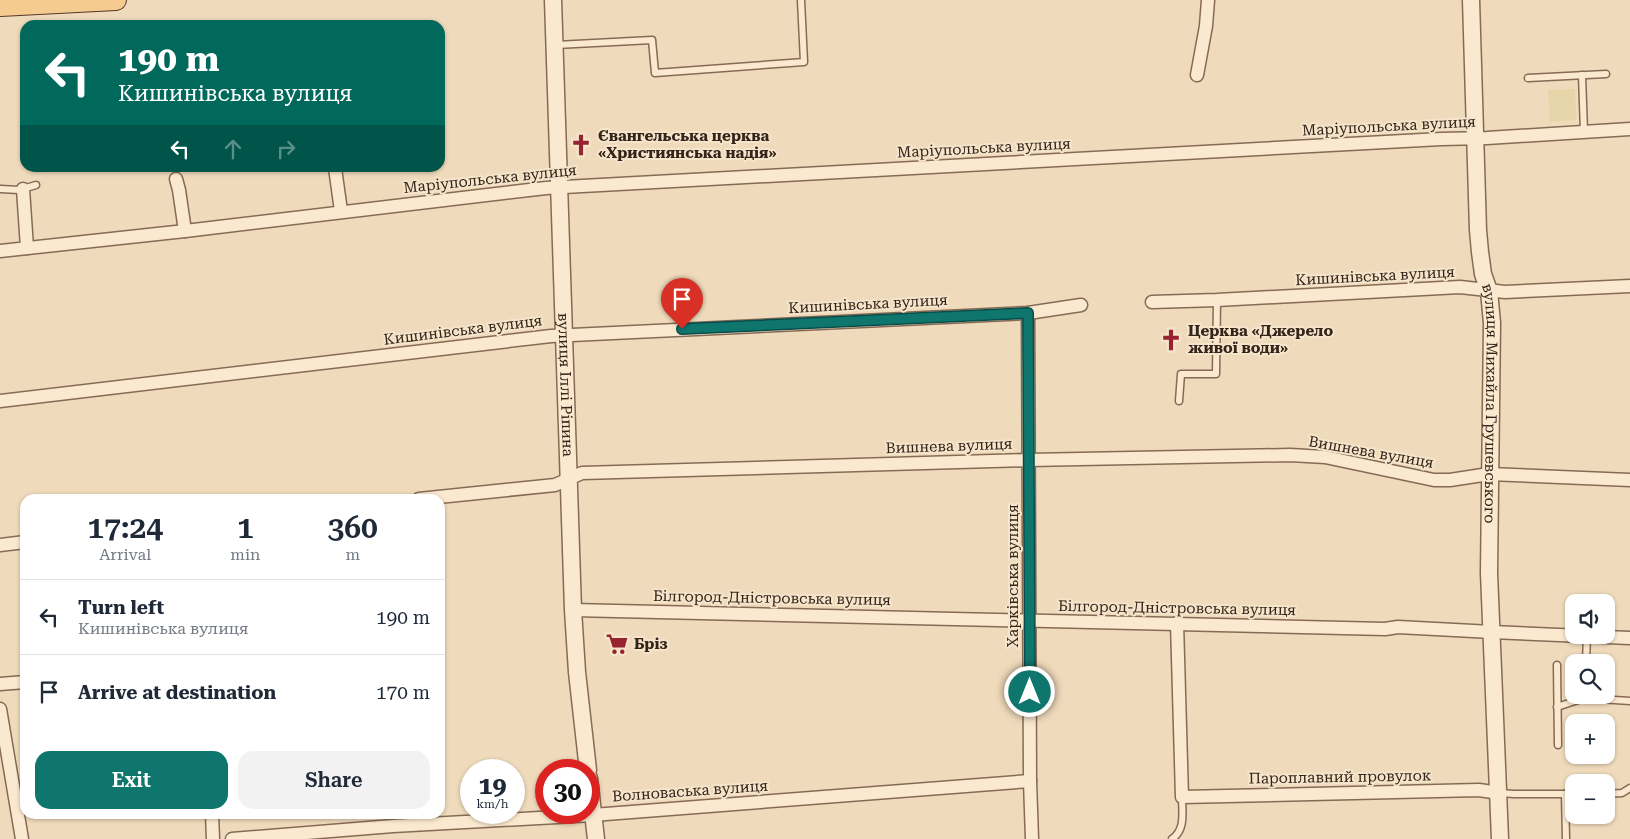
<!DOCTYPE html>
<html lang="en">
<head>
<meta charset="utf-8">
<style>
  :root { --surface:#fff; --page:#f2f2f3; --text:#1f2937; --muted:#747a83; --line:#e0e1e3; --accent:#0f766e }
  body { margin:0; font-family:"Roboto Serif",serif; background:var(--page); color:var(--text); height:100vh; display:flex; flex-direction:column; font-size:19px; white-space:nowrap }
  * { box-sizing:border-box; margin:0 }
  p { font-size:16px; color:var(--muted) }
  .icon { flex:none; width:28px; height:28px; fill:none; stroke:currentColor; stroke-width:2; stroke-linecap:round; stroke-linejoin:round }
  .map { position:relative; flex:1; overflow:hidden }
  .details { position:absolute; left:20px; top:494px; width:425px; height:325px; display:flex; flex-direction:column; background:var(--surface); border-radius:15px; box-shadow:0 1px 4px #0004 }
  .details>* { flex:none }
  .top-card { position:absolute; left:20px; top:20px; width:425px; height:152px; border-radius:15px; box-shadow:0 1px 4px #0004; background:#00695c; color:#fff; overflow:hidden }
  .controls { position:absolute; left:1565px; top:594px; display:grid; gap:10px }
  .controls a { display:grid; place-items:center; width:50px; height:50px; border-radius:10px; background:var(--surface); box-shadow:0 1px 4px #0004; font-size:25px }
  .speed { position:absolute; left:460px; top:759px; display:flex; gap:10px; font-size:25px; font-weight:700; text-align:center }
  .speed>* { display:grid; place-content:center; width:65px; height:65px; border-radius:50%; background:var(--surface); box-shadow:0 1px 4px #0004; line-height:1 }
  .speed small { font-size:12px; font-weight:400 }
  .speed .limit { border:8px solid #d22; background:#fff; color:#111 }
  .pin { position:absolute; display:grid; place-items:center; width:42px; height:42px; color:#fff; margin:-51px -21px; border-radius:50% 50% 50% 0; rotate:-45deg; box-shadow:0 0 5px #0007 }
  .pin .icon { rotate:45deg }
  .me { position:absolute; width:55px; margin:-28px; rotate:0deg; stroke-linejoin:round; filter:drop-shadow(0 0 4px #0008) }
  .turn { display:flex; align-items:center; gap:18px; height:105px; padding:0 15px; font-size:22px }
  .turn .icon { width:65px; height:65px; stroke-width:2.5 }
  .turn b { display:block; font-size:35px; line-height:42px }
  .lanes { display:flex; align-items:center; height:48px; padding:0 15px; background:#0003; justify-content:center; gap:25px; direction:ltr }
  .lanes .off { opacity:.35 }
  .eta { display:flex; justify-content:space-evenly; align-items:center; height:85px; text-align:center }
  .eta b { font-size:30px; font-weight:600; line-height:35px }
  .button { display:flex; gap:10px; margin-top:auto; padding:10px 15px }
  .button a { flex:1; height:58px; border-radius:15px; background:var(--accent); color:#fff; font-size:20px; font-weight:600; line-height:58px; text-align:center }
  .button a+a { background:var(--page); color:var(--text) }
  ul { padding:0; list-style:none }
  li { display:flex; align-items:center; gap:15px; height:75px; padding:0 15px; border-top:1px solid var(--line) }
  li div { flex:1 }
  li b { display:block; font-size:19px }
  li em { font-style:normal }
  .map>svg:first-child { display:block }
</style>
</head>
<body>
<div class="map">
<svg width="1630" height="839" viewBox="0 0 1630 839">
  <rect width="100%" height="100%" fill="#efdabb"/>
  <polygon fill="#e5d5a9" points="1575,89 1576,120 1550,122 1548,90"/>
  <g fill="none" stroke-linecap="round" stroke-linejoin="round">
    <g stroke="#876a55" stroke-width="9">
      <g id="service">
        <polyline points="556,45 652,40 655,73 804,62 801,0"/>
        <polyline points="1582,75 1584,132"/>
        <polyline points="1528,78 1606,74"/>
        <polyline points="1,189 19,190 36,185"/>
        <polyline points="1179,401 1181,374 1216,374 1217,300"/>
        <polyline points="1586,662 1587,636"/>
        <polyline points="1557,665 1558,745"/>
        <polyline points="1584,695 1584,698 1630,701"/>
        <polyline points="1557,707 1584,698"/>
        <polyline points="1500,793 1514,794 1574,794"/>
        <polyline points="1565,794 1566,839"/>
        <polyline points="1606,794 1622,793 1630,788"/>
        <path d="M1172,839C1186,829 1182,812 1182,797"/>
      </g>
    </g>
    <g stroke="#876a55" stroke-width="15">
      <g id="minor">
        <polyline points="1197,75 1206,26 1208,0"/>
        <polyline points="335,168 341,211"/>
        <polyline points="176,179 179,190 185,231"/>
        <polyline points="23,189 27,248"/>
        <polyline points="0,251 185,231 546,188 1441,139 1487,138 1630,129"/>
        <polyline points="1152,302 1217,300 1460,287 1505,292 1630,286"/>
        <polyline points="1028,313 1030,781 1032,839"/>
        <polyline points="0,401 551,336 1028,313 1081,305"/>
        <polyline points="419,499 555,485 582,473 1029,460 1290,455 1325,457 1434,480 1450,480 1489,474 1630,480"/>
        <polyline points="0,545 25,542"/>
        <polyline points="573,610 1385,629 1398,627 1492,632 1630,638"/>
        <polyline points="1177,623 1182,797 1479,790 1499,793"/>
        <polyline points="0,684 25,682"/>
        <polyline points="0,709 22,839"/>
        <polyline points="212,814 213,839"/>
        <polyline points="232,839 393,826 593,815 1030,781"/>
      </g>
    </g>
    <g stroke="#876a55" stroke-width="19">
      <g id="tertiary">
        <path id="s1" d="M553,0L573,610L577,672L588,770"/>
        <path id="s2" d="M1471,0L1478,230L1480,252L1483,274L1489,291L1492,323L1489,573L1500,839"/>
        <polyline points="589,778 596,839"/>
      </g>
    </g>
    <g stroke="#54392a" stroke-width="22">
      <polyline id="primary" points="0,6 116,0"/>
    </g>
    <use href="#service" stroke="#fae8cf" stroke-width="6"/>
    <use href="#minor" stroke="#fae8cf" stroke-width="12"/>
    <use href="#tertiary" stroke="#fae8cf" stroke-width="16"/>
    <use href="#primary" stroke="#f6cb90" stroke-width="20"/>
  </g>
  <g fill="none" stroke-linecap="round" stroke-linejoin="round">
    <g stroke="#0a4d48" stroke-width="12">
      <polyline id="route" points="682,329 1028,313 1030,692"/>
    </g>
    <use href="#route" stroke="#0f766e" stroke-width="9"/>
  </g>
  <defs>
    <g id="church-bare" transform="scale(1.725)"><path d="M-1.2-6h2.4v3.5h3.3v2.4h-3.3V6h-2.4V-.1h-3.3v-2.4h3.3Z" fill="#982330" stroke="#f6e5cb" stroke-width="2.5" paint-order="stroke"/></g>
    <g id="supermarket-bare" transform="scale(1.725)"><path d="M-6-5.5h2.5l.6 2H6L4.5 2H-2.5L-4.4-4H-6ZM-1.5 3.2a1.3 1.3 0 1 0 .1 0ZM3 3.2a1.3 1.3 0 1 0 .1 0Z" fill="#982330" stroke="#f6e5cb" stroke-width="2.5" paint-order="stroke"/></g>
  </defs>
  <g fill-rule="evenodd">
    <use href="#church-bare" x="581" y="145"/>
    <use href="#church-bare" x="1171" y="340"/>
    <use href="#supermarket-bare" x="617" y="644"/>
  </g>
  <g text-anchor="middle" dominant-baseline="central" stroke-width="4" stroke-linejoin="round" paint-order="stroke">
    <g font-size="15" fill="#35241a" stroke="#f6e5cb">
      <text transform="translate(1389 126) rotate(-3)">Маріупольська вулиця</text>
      <text transform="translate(984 148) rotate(-3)">Маріупольська вулиця</text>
      <text transform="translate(490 179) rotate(-6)">Маріупольська вулиця</text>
      <text transform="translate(1375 276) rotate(-3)">Кишинівська вулиця</text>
      <text transform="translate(868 304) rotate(-3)">Кишинівська вулиця</text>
      <text transform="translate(463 330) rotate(-7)">Кишинівська вулиця</text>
      <text stroke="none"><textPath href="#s1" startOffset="385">вулиця Іллі Ріпина</textPath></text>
      <text stroke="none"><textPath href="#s2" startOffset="405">вулиця Михайла Грушевського</textPath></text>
      <text transform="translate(949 446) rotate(-2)">Вишнева вулиця</text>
      <text transform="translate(1371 452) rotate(10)">Вишнева вулиця</text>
      <text transform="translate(1013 576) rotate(-90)">Харківська вулиця</text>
      <text transform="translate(772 598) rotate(1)">Білгород-Дністровська вулиця</text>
      <text transform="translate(1177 608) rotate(1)">Білгород-Дністровська вулиця</text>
      <text transform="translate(1340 777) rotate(-1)">Пароплавний провулок</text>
      <text transform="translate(690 791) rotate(-4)">Волноваська вулиця</text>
    </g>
    <g font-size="15" font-weight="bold" fill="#35241a" stroke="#f6e5cb" text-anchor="start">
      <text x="598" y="136">Євангельська церква<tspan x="598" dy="17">«Християнська надія»</tspan></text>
      <text x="1188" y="331">Церква «Джерело<tspan x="1188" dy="17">живої води»</tspan></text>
      <text x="634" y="644">Бріз</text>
    </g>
  </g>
</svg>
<div class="controls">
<a><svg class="icon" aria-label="sound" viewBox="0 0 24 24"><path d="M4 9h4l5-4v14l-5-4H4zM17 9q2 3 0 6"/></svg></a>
<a><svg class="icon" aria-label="search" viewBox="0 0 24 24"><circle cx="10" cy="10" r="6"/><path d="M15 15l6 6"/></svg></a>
<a>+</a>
<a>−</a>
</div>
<div class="speed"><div>19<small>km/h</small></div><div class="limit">30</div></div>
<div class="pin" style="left:682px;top:329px;background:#d93025"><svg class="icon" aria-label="arrive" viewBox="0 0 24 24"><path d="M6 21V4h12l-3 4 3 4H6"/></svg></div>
<svg class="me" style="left:1030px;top:692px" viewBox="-20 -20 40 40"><circle r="17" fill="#0f766e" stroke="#fff" stroke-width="3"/><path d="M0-11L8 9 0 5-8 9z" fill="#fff"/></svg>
<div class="top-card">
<div class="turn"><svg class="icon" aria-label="left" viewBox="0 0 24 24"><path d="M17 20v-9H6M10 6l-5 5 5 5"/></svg><div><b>190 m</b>Кишинівська вулиця</div></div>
<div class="lanes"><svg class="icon" aria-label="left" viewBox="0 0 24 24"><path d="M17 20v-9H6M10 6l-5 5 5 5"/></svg><svg class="icon off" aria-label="ahead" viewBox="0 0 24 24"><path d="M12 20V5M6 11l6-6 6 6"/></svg><svg class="icon off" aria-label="right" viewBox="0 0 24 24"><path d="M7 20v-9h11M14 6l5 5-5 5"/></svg></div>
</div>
<section class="details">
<div class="eta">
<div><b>17:24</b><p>Arrival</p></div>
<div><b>1</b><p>min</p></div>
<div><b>360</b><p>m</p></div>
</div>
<ul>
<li><svg class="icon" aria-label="left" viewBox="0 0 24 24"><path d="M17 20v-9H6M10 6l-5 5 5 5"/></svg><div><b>Turn left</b><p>Кишинівська вулиця</p></div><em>190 m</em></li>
<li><svg class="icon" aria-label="arrive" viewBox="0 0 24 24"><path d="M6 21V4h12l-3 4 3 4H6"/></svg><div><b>Arrive at destination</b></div><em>170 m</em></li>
</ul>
<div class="button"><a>Exit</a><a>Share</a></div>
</section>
</div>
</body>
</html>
